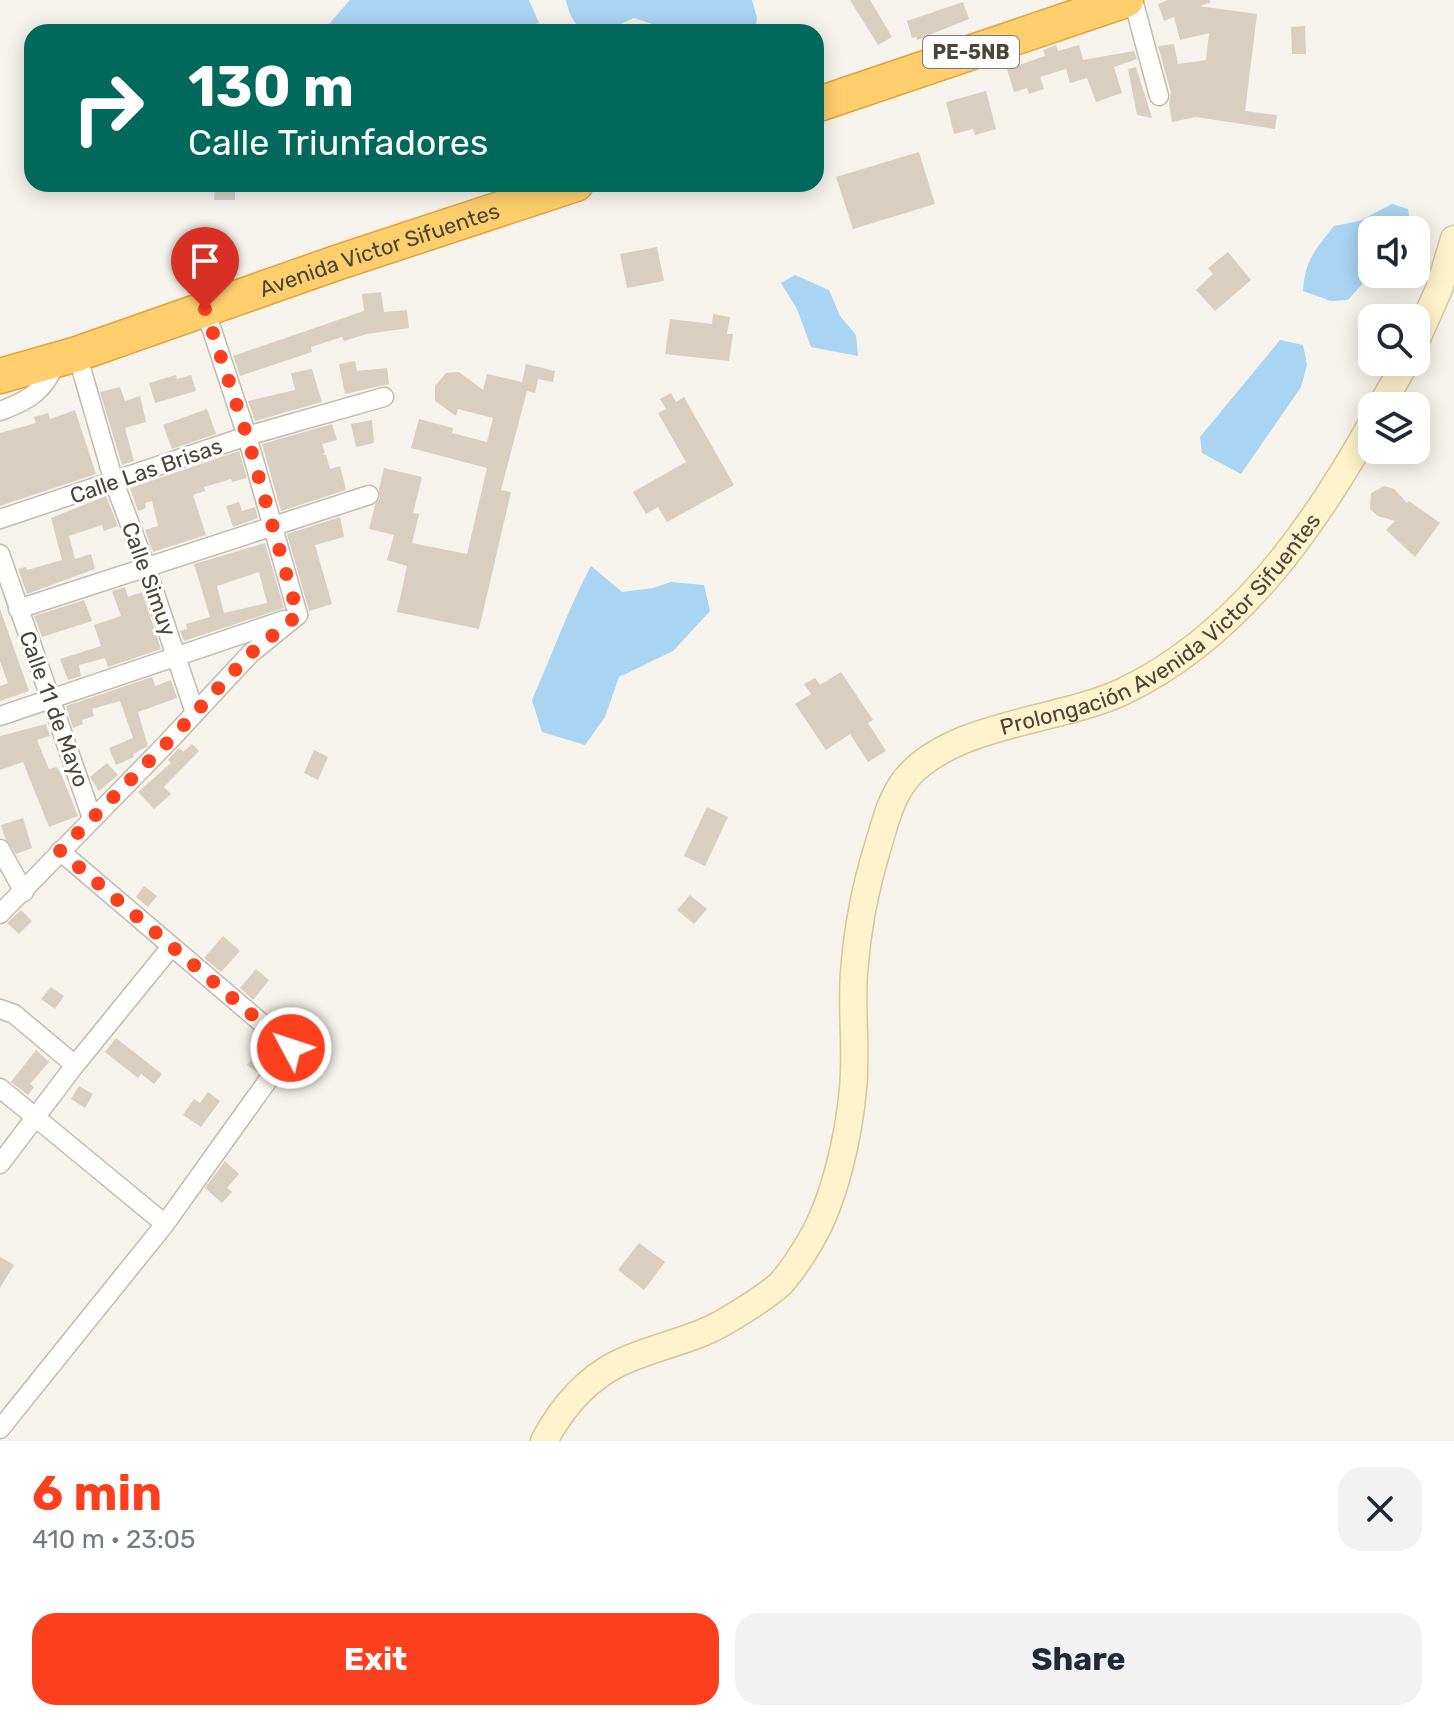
<!DOCTYPE html>
<html lang="en">
<head>
<meta charset="utf-8">
<style>
  :root { --surface:#fff; --page:#f2f2f3; --text:#1f2937; --muted:#747a83; --accent:#fc3f1d }
  body { margin:0; font-family:Rubik,sans-serif; background:var(--page); color:var(--text); height:100vh; display:flex; flex-direction:column; font-size:30px; white-space:nowrap }
  * { box-sizing:border-box; margin:0 }
  p { font-size:26px; color:var(--muted) }
  .icon { flex:none; width:44px; height:44px; fill:none; stroke:currentColor; stroke-width:2; stroke-linecap:round; stroke-linejoin:round }
  .map { position:relative; height:1441px; overflow:hidden }
  .details { display:flex; flex-direction:column; background:var(--surface); flex:1 }
  .details>* { flex:none }
  .hud { position:absolute; left:24px; top:24px; width:800px; height:168px; border-radius:24px; box-shadow:0 4px 20px #0003; background:#00695c; color:#fff; overflow:hidden }
  .controls { position:absolute; left:1358px; top:216px; display:grid; gap:16px }
  .controls a { display:grid; place-items:center; width:72px; height:72px; border-radius:16px; background:var(--surface); box-shadow:0 4px 20px #0003; font-size:40px }
  .pin { position:absolute; display:grid; place-items:center; width:68px; height:68px; color:#fff; margin:-82px -34px; border-radius:50% 50% 50% 0; rotate:-45deg; box-shadow:0 0 8px #0007 }
  .pin .icon { rotate:45deg }
  .me { position:absolute; width:88px; margin:-44px; rotate:310deg; stroke-linejoin:round; filter:drop-shadow(0 0 6px #0008) }
  .turn { display:flex; align-items:center; gap:28px; height:168px; padding:0 32px; font-size:36px }
  .turn .icon { width:104px; height:104px; stroke-width:2.5 }
  .turn b { display:block; font-size:56px; line-height:68px }
  .round { display:grid; place-items:center; flex:none; width:84px; height:84px; border-radius:24px; background:var(--page) }
  .head { display:flex; align-items:center; justify-content:space-between; height:136px; padding:0 32px }
  h1 { font-size:48px; font-weight:700; line-height:60px; color:var(--accent) }
  .action { display:flex; gap:16px; margin-top:auto; padding:16px 32px }
  .action a { flex:1; height:92px; border-radius:24px; background:var(--accent); color:#fff; font-size:32px; font-weight:700; line-height:92px; text-align:center }
  .action a+a { background:var(--page); color:var(--text) }
  .map>svg:first-child { display:block }
</style>
</head>
<body>
<div class="map">
<svg width="1454" height="1441" viewBox="0 0 1454 1441">
  <rect width="100%" height="100%" fill="#f6f3ec"/>
  <g fill="#a9d4f2">
    <polygon points="350,0 529,0 539,23 508,32 322,32"/>
    <path d="M566,0H752L757,18L755,32H676L634,18C602,33 576,45 566,0Z"/>
    <path d="M1392,204L1408,209L1409,217L1399,230H1372V273L1348,300L1331,301L1303,291C1305,260 1315,250 1334,226L1359,221Z"/>
    <polygon points="795,275 829,290 840,316 856,335 858,356 811,347 797,309 781,283"/>
    <polygon points="1280,340 1303,345 1307,365 1301,387 1241,474 1202,453 1200,437"/>
    <path d="M591,566L622,592L653,588L671,582L704,585L710,611L673,651L619,677L605,717L585,745L542,732L532,700C552,655 568,609 591,566Z"/>
  </g>
  <g fill="#d8cfc1" fill-rule="evenodd">
    <polygon points="850,0 870,0 892,37 878,45"/>
    <polygon points="1168,0 1210,0 1210,3 1199,6 1257,14 1245,111 1277,115 1275,129 1196,117 1172,122 1169,103 1171,93 1158,46 1174,44 1178,64 1206,60 1209,33 1180,40 1174,17 1164,21 1158,4"/>
    <polygon points="963,2 969,19 917,40 916,37 912,38 907,21"/>
    <polygon points="1305,26 1306,54 1292,54 1291,27"/>
    <polygon points="1056,45 1058,51 1079,45 1083,60 1134,51 1137,59 1114,67 1122,93 1096,102 1087,78 1070,83 1066,69 1040,77 1044,89 1029,94 1027,88 1014,92 1007,69 1045,56 1043,50"/>
    <polygon points="1136,67 1152,118 1137,115 1128,69"/>
    <polygon points="986,91 996,129 975,135 973,129 954,134 946,102"/>
    <polygon points="919,152 935,204 853,229 836,177"/>
    <polygon points="215,184 235,184 235,200 214,200"/>
    <polygon points="657,247 664,281 627,288 620,254"/>
    <polygon points="1228,252 1251,280 1215,311 1196,290 1213,274 1208,268"/>
    <polygon points="381,292 384,312 407,310 409,328 367,334 344,341 342,337 311,347 312,352 240,376 233,356 364,311 362,294"/>
    <polygon points="713,314 730,317 727,334 733,334 729,361 665,354 670,319 712,324"/>
    <polygon points="355,361 357,371 387,368 389,384 345,394 339,364"/>
    <polygon points="526,364 555,371 553,382 538,379 535,393 527,391 501,490 511,492 479,629 397,612 407,566 387,560 394,535 369,529 375,505 380,498 379,489 384,468 422,477 413,513 419,514 412,543 467,554 487,468 411,448 419,419 453,428 452,433 487,442 493,418 458,409 456,416 435,401 435,386 446,373 459,372 483,390 487,374 522,382"/>
    <polygon points="312,369 322,402 255,421 248,401 295,390 291,373"/>
    <polygon points="176,375 177,379 191,375 196,391 155,403 149,383"/>
    <polygon points="120,387 125,401 140,396 146,422 125,428 134,461 122,465 100,392"/>
    <polygon points="671,393 676,402 684,397 734,485 667,522 658,507 646,514 633,492 686,462 658,413 666,409 660,399"/>
    <polygon points="207,409 216,434 172,449 163,425"/>
    <polygon points="75,410 96,474 0,506 0,433 36,423 34,417 48,413 50,419"/>
    <polygon points="372,420 374,443 356,447 351,424"/>
    <polygon points="332,424 337,440 322,444 325,453 322,454 326,455 330,469 340,466 346,490 281,511 262,444"/>
    <polygon points="239,451 247,478 232,482 231,479 204,487 205,491 193,495 206,535 153,552 145,530 158,526 152,501 145,503 146,508 138,511 130,488"/>
    <polygon points="1384,486 1394,489 1407,503 1409,501 1440,523 1415,557 1386,530 1395,521 1378,516 1370,509 1371,493"/>
    <polygon points="106,496 118,526 104,531 102,525 69,536 75,559 91,554 95,569 27,594 18,569 26,567 27,570 62,560 51,518"/>
    <polygon points="239,502 242,511 255,507 258,518 233,527 226,506"/>
    <polygon points="340,517 344,537 315,545 332,604 309,611 287,534"/>
    <path d="M265,543L284,608L184,641L180,631L187,629L186,624L210,617L194,564ZM259,572L267,603L224,613L217,586Z"/>
    <polygon points="125,587 128,597 142,592 161,649 108,667 105,658 79,665 81,676 68,680 60,659 101,646 94,625 121,616 112,591"/>
    <polygon points="84,600 92,621 42,637 34,616"/>
    <polygon points="0,609 29,691 0,701 0,686 8,683 0,661"/>
    <polygon points="841,672 873,720 868,723 886,751 868,762 850,734 826,750 795,704 811,694 804,684 815,678 820,685"/>
    <polygon points="152,677 155,686 171,680 177,698 138,712 148,746 133,754 134,757 116,765 109,748 133,738 120,701 92,709 94,716 82,720 83,724 73,728 66,706"/>
    <polygon points="46,724 50,736 37,740 49,769 57,767 62,776 78,816 49,827 23,762 0,770 0,736"/>
    <polygon points="192,744 199,751 164,787 171,794 154,809 138,792 171,763 168,760 179,748 183,752"/>
    <polygon points="314,750 328,757 318,780 304,773"/>
    <polygon points="107,763 118,775 99,791 90,777"/>
    <polygon points="707,807 728,817 705,866 684,856"/>
    <polygon points="23,818 32,848 16,854 5,838 1,825"/>
    <polygon points="144,886 157,896 148,907 136,897"/>
    <polygon points="690,895 707,909 694,924 677,910"/>
    <polygon points="21,910 32,921 19,934 7,923"/>
    <polygon points="223,936 240,951 221,972 204,958"/>
    <polygon points="256,969 269,980 253,1000 240,988"/>
    <polygon points="51,987 64,996 55,1009 41,999"/>
    <polygon points="116,1038 162,1074 154,1084 141,1074 138,1078 105,1052"/>
    <polygon points="36,1050 49,1062 30,1084 34,1087 28,1095 11,1082"/>
    <polygon points="257,1052 268,1060 258,1073 247,1065"/>
    <polygon points="79,1086 93,1094 85,1108 71,1099"/>
    <polygon points="208,1092 220,1101 201,1127 183,1115 194,1099 200,1103"/>
    <polygon points="225,1161 239,1174 227,1188 232,1192 222,1203 205,1188"/>
    <polygon points="639,1243 665,1262 644,1290 618,1270"/>
    <polygon points="0,1257 14,1265 0,1288"/>
  </g>
  <g fill="none" stroke-linecap="round" stroke-linejoin="round">
    <g stroke="#c2bbae" stroke-width="21">
      <g id="street">
        <polyline points="1133,0 1159,96"/>
        <polyline points="205,309 247,436 298,615"/>
        <polyline points="77,354 114,482 146,567 195,713"/>
        <path d="M0,411C31,400 45,390 57,360"/>
        <polyline points="0,519 247,436 384,397"/>
        <polyline points="0,554 92,818"/>
        <polyline points="18,609 369,495"/>
        <polyline points="0,716 284,620"/>
        <polyline points="0,849 24,892"/>
        <polyline points="0,914 169,741 250,654 298,615"/>
        <polyline points="0,1009 14,1014 75,1065"/>
        <polyline points="0,1088 165,1224"/>
        <polyline points="0,1164 75,1065 171,947"/>
        <polyline points="0,1429 165,1224 291,1048 60,851"/>
      </g>
    </g>
    <g stroke="#d6c79b" stroke-width="29">
      <g id="secondary">
        <polyline points="1416,341 1439,289 1454,239"/>
        <polyline points="1381,406 1406,362"/>
        <path id="s1" d="M544,1441C561,1409 584,1381 617,1364C647,1349 681,1343 711,1329C726,1322 773,1293 783,1281C793,1269 803,1254 811,1240C835,1199 849,1135 853,1088C857,1050 851,1011 854,973C857,930 865,888 878,846C885,823 890,800 905,780C951,723 1057,722 1122,692C1236,638 1312,530 1372,423"/>
      </g>
    </g>
    <g stroke="#e0a43c" stroke-width="37">
      <g id="highway">
        <polyline points="816,105 1126,0"/>
        <path id="s2" d="M0,376L77,354L339,262L576,184"/>
      </g>
    </g>
    <use href="#street" stroke="#fff" stroke-width="18"/>
    <use href="#secondary" stroke="#fff3cd" stroke-width="26"/>
    <use href="#highway" stroke="#ffcf6e" stroke-width="34"/>
  </g>
  <g fill="none" stroke-linecap="round" stroke-linejoin="round">
    <polyline stroke="#fc3f1d" stroke-width="14" stroke-dasharray="0 25.2" points="205,309 247,436 298,615 250,654 169,741 60,851 291,1048"/>
  </g>
  <g text-anchor="middle" dominant-baseline="central" stroke-width="6" stroke-linejoin="round" paint-order="stroke">
    <rect fill="#fff" stroke="#817c74" stroke-width="2" x="923" y="36" width="96" height="32" rx="6"/>
    <g font-size="20" font-weight="bold" fill="#4b4439">
      <text x="971" y="52">PE-5NB</text>
    </g>
    <g font-size="22" fill="#4b4439" stroke="#fff">
      <text stroke="none"><textPath href="#s2" startOffset="400">Avenida Victor Sifuentes</textPath></text>
      <text transform="translate(146 471) rotate(-19)">Calle Las Brisas</text>
      <text transform="translate(149 579) rotate(70)">Calle Simuy</text>
      <text stroke="none"><textPath href="#s1" startOffset="1126">Prolongación Avenida Victor Sifuentes</textPath></text>
      <text transform="translate(54 709) rotate(70)">Calle 11 de Mayo</text>
    </g>
  </g>
</svg>
<div class="controls">
<a><svg class="icon" aria-label="sound" viewBox="0 0 24 24"><path d="M4 9h4l5-4v14l-5-4H4zM17 9q2 3 0 6"/></svg></a>
<a><svg class="icon" aria-label="search" viewBox="0 0 24 24"><circle cx="10" cy="10" r="6"/><path d="M15 15l6 6"/></svg></a>
<a><svg class="icon" aria-label="layers" viewBox="0 0 24 24"><path d="M12 4l9 5-9 5-9-5zM3 14l9 5 9-5"/></svg></a>
</div>
<div class="pin" style="left:205px;top:309px;background:#d93025"><svg class="icon" aria-label="arrive" viewBox="0 0 24 24"><path d="M6 21V4h12l-3 4 3 4H6"/></svg></div>
<svg class="me" style="left:291px;top:1048px" viewBox="-20 -20 40 40"><circle r="17" fill="#fc3f1d" stroke="#fff" stroke-width="3"/><path d="M0-11L8 9 0 5-8 9z" fill="#fff"/></svg>
<div class="hud">
<div class="turn"><svg class="icon" aria-label="right" viewBox="0 0 24 24"><path d="M7 20v-9h11M14 6l5 5-5 5"/></svg><div><b>130 m</b>Calle Triunfadores</div></div>
</div>
</div>
<section class="details">
<div class="head"><div><h1>6 min</h1><p>410 m · 23:05</p></div><a class="round"><svg class="icon" aria-label="close" viewBox="0 0 24 24"><path d="M6 6l12 12M18 6L6 18"/></svg></a></div>
<div class="action"><a>Exit</a><a>Share</a></div>
</section>
</body>
</html>
